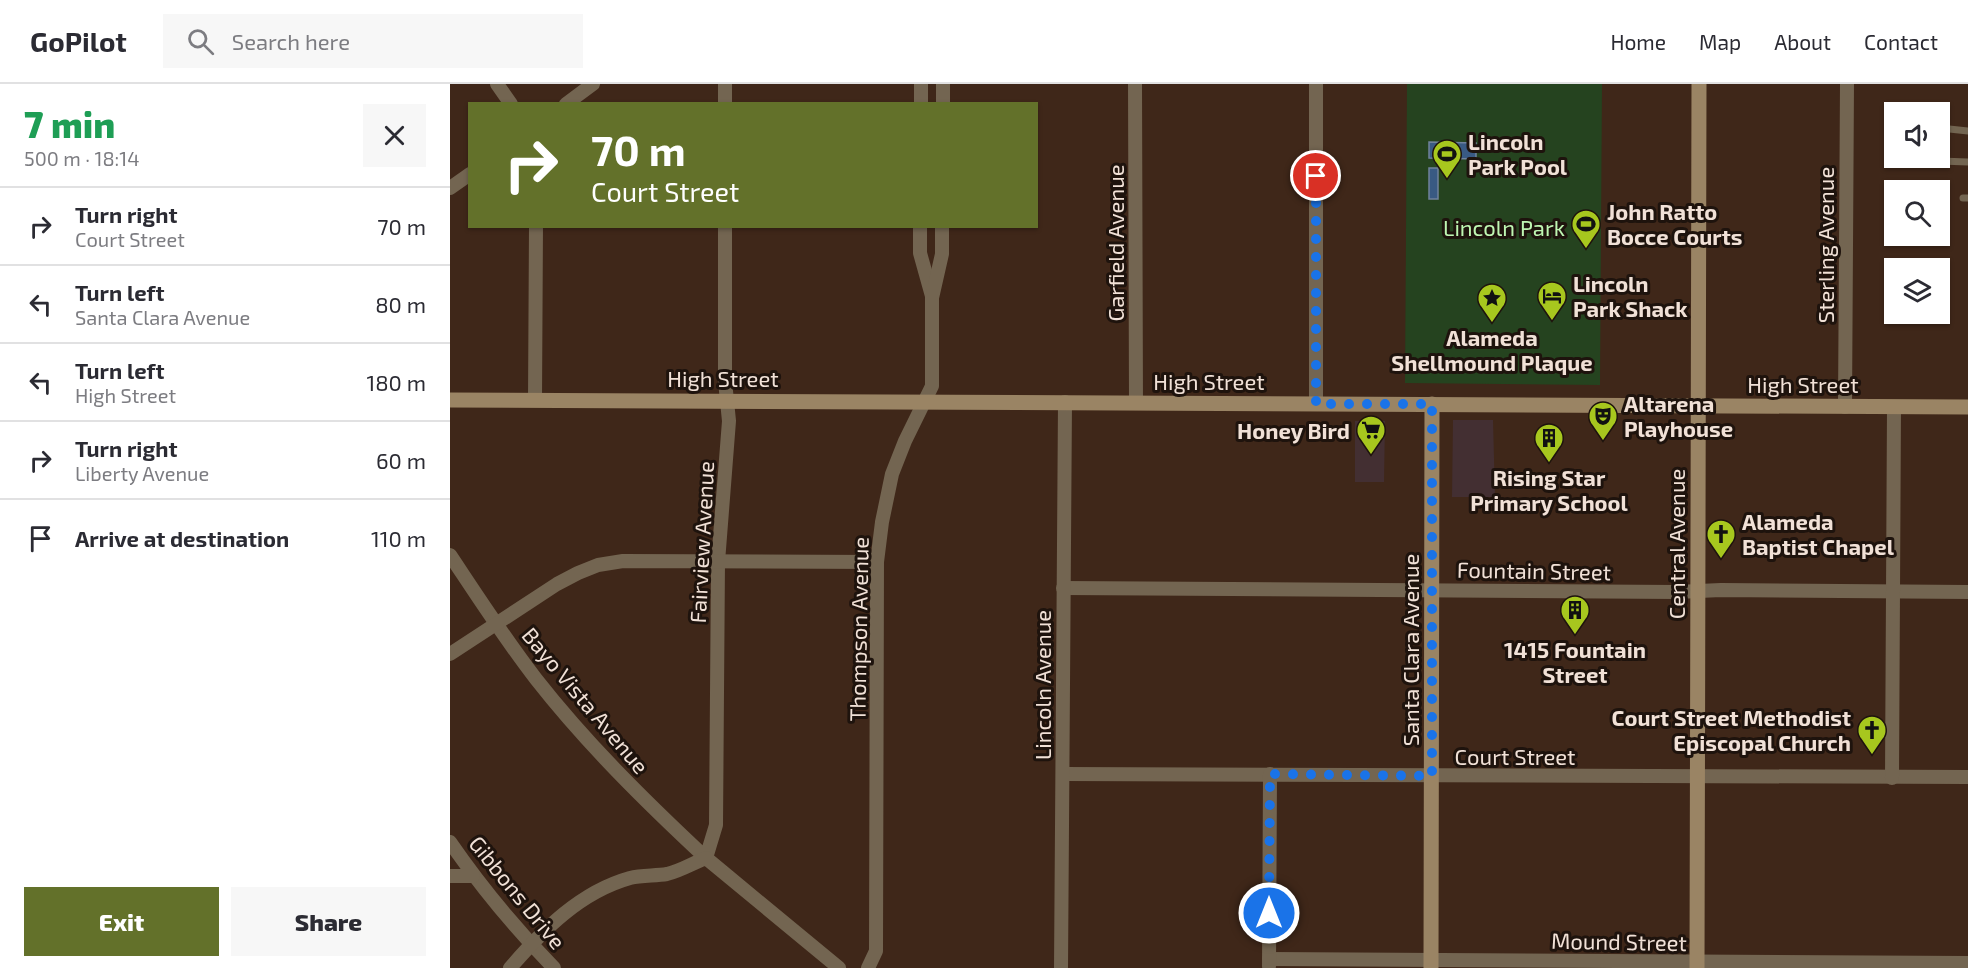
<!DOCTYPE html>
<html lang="en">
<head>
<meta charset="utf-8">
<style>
  :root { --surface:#fff; --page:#f7f7f7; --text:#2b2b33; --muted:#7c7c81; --line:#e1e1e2; --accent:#63712a }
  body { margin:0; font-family:"Exo 2",sans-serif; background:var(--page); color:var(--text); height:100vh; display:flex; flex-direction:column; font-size:22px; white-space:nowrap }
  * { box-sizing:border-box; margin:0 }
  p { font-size:20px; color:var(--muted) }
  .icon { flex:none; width:33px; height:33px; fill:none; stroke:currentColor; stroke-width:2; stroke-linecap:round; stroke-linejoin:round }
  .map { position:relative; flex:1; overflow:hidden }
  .sheet { display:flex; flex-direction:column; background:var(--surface); width:450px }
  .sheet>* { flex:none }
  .banner { position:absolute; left:18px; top:18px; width:570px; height:126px; border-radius:0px; box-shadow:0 2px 4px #0004; background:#63712a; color:#fff; overflow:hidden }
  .controls { position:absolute; left:1434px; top:18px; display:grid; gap:12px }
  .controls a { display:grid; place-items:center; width:66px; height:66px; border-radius:0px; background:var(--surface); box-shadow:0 2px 4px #0004; font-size:30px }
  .pin { position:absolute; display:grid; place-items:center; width:51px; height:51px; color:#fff; margin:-26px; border:3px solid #fff; border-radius:50%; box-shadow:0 2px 6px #0007 }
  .me { position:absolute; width:66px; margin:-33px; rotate:0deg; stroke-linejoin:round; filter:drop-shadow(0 0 4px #0008) }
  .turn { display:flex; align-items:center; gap:21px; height:126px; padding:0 24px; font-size:27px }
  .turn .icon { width:78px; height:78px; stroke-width:2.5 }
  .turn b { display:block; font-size:42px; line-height:51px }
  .round { display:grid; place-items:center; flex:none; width:63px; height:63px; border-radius:0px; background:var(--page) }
  .headline { display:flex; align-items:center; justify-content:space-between; height:102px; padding:0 24px }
  h1 { font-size:36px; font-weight:800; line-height:45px; color:#1e9e55 }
  .cta { display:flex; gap:12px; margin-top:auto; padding:12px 24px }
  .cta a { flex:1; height:69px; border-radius:0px; background:var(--accent); color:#fff; font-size:24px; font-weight:800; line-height:69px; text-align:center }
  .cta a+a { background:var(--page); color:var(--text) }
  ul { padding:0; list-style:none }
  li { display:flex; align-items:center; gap:18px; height:78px; padding:0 24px; border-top:2px solid var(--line) }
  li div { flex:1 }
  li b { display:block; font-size:22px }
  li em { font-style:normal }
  header { display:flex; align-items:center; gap:36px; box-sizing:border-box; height:84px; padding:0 30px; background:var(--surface); border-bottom:2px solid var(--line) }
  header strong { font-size:28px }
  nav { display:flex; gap:33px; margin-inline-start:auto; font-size:21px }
  .search { width:420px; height:54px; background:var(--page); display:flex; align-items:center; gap:15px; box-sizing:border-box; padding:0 21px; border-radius:0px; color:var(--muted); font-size:22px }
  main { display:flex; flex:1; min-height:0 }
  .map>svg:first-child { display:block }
</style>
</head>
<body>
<header>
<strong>GoPilot</strong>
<div class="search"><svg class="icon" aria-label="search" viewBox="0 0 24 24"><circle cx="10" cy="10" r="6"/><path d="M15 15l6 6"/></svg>Search here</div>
<nav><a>Home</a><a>Map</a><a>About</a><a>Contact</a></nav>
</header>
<main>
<section class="sheet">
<div class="headline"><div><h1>7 min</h1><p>500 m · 18:14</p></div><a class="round"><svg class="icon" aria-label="close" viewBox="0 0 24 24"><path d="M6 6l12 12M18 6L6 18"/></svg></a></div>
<ul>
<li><svg class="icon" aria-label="right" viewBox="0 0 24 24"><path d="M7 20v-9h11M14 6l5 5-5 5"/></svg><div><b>Turn right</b><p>Court Street</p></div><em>70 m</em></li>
<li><svg class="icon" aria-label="left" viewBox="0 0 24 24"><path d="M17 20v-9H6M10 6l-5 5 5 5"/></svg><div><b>Turn left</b><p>Santa Clara Avenue</p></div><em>80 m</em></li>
<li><svg class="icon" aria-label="left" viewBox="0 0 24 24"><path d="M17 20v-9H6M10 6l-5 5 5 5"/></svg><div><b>Turn left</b><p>High Street</p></div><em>180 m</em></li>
<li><svg class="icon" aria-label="right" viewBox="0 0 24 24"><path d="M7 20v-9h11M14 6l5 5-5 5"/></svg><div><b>Turn right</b><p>Liberty Avenue</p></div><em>60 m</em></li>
<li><svg class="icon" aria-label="arrive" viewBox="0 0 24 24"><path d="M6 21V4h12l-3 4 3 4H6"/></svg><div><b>Arrive at destination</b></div><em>110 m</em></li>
</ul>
<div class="cta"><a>Exit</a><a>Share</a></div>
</section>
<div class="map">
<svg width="1518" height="884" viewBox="0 0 1518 884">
  <rect width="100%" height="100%" fill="#3f2719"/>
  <g fill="#432f32">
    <polygon points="1003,336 1043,336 1045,413 1002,413"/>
    <polygon points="905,337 935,337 934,398 905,398"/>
  </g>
  <polygon fill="#25431f" points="957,0 1152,0 1150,301 955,299"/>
  <g fill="#395a83" stroke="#70829c" stroke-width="1.5">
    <polygon points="979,58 1026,59 1026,75 979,74"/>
    <rect x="979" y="84" width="9" height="31"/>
  </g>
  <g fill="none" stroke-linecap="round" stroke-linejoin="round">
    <g stroke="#736551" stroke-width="7">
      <polyline points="1490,44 1518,47"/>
      <polyline points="1462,76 1518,78"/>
      <polyline points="1513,114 1518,114"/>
    </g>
    <g stroke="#736551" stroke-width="14">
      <polyline points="47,0 61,20"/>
      <polyline points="685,0 686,319"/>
      <polyline points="116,20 143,0"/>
      <polyline points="275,20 275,0"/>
      <polyline points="471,20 471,0"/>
      <polyline points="493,20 493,0"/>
      <polyline points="0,104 20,90"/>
      <polyline points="470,142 470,169 482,212"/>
      <polyline points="85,316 86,142"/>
      <polyline points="866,320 866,0"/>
      <polyline points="1395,323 1397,0"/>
      <path d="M0,471C28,513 55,555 86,595C137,660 196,718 256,774L266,741L268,478L279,337L275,297V142"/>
      <polyline points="613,504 1227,508 1271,506 1518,508"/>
      <polyline points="0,570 107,500 128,489 148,481 173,477 427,478"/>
      <polyline points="613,690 1518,693"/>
      <polyline points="1442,694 1444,323"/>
      <path d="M0,758C31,803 66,845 104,884"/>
      <polyline points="0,792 23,792"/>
      <polyline points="819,875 1518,879"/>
      <polyline points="819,882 820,690"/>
      <path d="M60,884C93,846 130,808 180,794C192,791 205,792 217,790C230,787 243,779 256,774L389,884"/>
      <polyline points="418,884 426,867 427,478 432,438 442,390 455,357 482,302 482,214 492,170 492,142"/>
      <polyline points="611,884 615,318"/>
    </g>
    <g stroke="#9a8464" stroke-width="15">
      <polyline points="0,316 1518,323"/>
      <polyline points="981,884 982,320"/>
      <polyline points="1247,884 1249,0"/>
    </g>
  </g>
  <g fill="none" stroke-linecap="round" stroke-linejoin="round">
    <polyline stroke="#1a73e8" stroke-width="10" stroke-dasharray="0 18" points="819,829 820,690 982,692 982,320 866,320 866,92"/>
  </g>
  <defs>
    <g id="stadium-pin" transform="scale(1.5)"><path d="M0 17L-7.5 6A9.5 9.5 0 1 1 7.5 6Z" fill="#a7c71e" stroke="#1e130d"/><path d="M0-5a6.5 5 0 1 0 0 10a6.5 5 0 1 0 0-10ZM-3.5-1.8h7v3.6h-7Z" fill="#111"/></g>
    <g id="hotel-pin" transform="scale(1.5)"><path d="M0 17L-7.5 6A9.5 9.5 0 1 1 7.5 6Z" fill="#a7c71e" stroke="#1e130d"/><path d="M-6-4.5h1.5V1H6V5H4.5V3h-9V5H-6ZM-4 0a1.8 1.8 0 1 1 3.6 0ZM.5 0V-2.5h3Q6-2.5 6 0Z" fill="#111"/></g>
    <g id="sight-pin" transform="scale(1.5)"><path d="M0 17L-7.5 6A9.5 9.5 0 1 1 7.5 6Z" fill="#a7c71e" stroke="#1e130d"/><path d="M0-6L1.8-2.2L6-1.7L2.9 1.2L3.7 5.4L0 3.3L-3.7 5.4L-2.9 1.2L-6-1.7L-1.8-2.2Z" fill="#111"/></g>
    <g id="theatre-pin" transform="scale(1.5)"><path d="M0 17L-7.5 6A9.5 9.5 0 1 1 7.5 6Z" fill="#a7c71e" stroke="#1e130d"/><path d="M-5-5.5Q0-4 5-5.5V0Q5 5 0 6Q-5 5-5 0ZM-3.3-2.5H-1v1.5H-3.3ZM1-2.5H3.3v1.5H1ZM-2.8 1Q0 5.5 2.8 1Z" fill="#111"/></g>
    <g id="supermarket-pin" transform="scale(1.5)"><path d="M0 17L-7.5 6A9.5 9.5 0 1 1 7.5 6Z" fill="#a7c71e" stroke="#1e130d"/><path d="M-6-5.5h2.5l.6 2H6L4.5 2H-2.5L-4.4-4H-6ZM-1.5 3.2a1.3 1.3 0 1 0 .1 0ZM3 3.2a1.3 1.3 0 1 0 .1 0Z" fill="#111"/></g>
    <g id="building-pin" transform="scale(1.5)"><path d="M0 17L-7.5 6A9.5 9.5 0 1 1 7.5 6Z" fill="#a7c71e" stroke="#1e130d"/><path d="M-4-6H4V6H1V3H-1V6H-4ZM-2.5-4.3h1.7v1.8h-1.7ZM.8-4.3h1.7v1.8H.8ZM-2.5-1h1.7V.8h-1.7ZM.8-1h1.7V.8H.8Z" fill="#111"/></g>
    <g id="church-pin" transform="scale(1.5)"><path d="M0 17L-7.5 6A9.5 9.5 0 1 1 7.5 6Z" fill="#a7c71e" stroke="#1e130d"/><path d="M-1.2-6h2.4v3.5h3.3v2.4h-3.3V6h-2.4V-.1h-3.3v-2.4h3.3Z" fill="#111"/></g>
  </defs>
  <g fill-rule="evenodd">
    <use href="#stadium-pin" x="997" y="70"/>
    <use href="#stadium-pin" x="1136" y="140"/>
    <use href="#hotel-pin" x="1102" y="212"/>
    <use href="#sight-pin" x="1042" y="214"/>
    <use href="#theatre-pin" x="1153" y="332"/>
    <use href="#supermarket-pin" x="921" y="346"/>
    <use href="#building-pin" x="1099" y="354"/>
    <use href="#church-pin" x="1271" y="450"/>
    <use href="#building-pin" x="1125" y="526"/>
    <use href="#church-pin" x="1422" y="646"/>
  </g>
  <g text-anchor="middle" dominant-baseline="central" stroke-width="6" stroke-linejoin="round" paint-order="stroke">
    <g font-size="22" font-weight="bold" fill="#f1e1d7" stroke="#1e130d" text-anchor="start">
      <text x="1018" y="57">Lincoln<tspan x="1018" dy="25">Park Pool</tspan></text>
      <text x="1157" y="127">John Ratto<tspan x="1157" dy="25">Bocce Courts</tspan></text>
      <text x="1123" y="199">Lincoln<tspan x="1123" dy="25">Park Shack</tspan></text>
      <text x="1042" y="253" text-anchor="middle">Alameda<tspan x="1042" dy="25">Shellmound Plaque</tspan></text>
      <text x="1174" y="319">Altarena<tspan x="1174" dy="25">Playhouse</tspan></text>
      <text x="900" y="346" text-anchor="end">Honey Bird</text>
      <text x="1099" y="393" text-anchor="middle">Rising Star<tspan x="1099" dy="25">Primary School</tspan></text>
      <text x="1292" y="437">Alameda<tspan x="1292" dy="25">Baptist Chapel</tspan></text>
      <text x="1125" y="565" text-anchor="middle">1415 Fountain<tspan x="1125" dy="25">Street</tspan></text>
      <text x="1401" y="633" text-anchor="end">Court Street Methodist<tspan x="1401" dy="25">Episcopal Church</tspan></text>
    </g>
    <g font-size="22" fill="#bef6b2" stroke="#1e130d">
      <text x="1054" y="143">Lincoln Park</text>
    </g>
    <g font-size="22" fill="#f1e1d7" stroke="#1e130d">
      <text transform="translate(665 159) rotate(-90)">Garfield Avenue</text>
      <text transform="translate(1375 161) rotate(-90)">Sterling Avenue</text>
      <text x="273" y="294">High Street</text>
      <text x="759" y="297">High Street</text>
      <text x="1353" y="300">High Street</text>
      <text transform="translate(251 458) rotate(-87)">Fairview Avenue</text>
      <text transform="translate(1226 460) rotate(-90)">Central Avenue</text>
      <text transform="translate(1084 486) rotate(1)">Fountain Street</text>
      <text transform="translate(408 545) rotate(-89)">Thompson Avenue</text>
      <text transform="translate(960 566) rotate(-90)">Santa Clara Avenue</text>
      <text transform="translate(592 601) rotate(-90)">Lincoln Avenue</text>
      <text transform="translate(136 616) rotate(50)">Bayo Vista Avenue</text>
      <text x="1065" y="672">Court Street</text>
      <text transform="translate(68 808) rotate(51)">Gibbons Drive</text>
      <text transform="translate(1169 857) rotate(1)">Mound Street</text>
    </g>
  </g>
</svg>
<div class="controls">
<a><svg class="icon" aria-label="sound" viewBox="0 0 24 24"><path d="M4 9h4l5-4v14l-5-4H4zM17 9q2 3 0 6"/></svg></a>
<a><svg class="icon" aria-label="search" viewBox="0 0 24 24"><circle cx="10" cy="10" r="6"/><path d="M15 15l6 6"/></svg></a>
<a><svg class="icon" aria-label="layers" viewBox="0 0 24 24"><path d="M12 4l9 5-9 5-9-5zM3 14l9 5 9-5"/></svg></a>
</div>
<div class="pin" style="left:866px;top:92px;background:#d93025"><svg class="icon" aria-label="arrive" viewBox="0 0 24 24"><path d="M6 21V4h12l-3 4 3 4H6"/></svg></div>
<svg class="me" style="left:819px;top:829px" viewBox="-20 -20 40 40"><circle r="17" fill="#1a73e8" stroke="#fff" stroke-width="3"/><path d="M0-11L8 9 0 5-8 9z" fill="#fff"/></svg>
<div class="banner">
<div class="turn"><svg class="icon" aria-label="right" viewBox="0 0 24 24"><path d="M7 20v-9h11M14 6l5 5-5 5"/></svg><div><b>70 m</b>Court Street</div></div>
</div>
</div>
</main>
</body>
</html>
